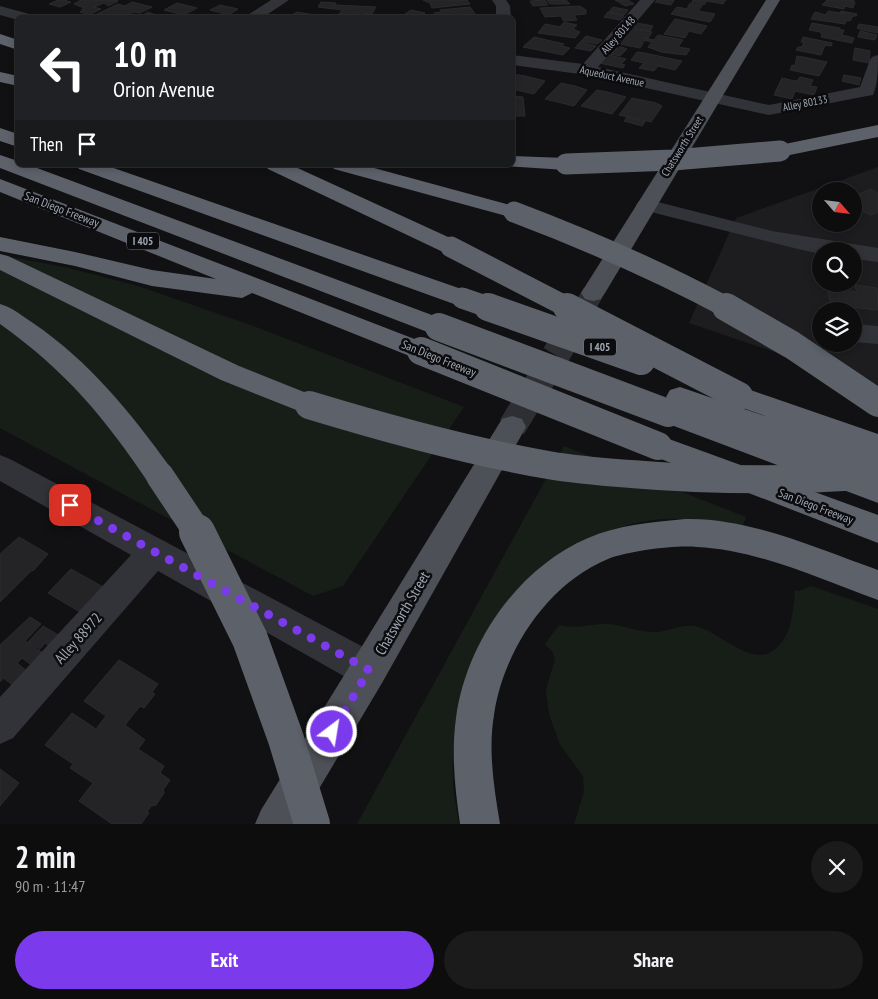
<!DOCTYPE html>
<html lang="en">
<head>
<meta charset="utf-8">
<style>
  :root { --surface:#0d0d0e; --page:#1b1b1c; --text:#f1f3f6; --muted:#9a9c9e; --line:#2d2d2e; --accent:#7c3aed }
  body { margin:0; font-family:"PT Sans Narrow",sans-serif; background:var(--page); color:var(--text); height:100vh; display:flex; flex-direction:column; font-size:19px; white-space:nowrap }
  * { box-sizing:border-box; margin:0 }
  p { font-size:16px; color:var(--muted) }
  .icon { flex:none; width:28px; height:28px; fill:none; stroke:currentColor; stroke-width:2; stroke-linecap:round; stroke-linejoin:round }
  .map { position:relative; height:824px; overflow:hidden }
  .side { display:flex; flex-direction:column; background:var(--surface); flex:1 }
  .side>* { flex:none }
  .top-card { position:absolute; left:15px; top:15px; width:500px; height:152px; border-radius:8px; box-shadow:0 2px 8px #0003,0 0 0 1px var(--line); background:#202124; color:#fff; overflow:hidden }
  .needle { width:32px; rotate:118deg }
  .controls { position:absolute; left:812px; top:182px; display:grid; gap:10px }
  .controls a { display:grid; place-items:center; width:50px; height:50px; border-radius:50%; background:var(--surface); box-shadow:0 2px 8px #0003,0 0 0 1px var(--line); font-size:25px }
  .pin { position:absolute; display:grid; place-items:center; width:42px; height:42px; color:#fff; margin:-21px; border-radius:10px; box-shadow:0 2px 8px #0006 }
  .me { position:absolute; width:55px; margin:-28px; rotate:31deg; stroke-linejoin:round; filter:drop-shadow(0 0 4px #0008) }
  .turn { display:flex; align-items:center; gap:18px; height:105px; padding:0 15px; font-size:22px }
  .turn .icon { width:65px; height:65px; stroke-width:2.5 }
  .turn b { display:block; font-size:35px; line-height:42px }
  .then { display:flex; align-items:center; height:48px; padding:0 15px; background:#0003; gap:10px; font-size:19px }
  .round { display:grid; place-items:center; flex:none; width:52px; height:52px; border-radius:26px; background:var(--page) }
  .overview { display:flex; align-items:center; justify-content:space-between; height:85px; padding:0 15px }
  h1 { font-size:30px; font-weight:600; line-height:38px }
  .action { display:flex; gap:10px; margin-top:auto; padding:10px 15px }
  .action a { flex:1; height:58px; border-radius:30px; background:var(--accent); color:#fff; font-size:20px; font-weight:600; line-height:58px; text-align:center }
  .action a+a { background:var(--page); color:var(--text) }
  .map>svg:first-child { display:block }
</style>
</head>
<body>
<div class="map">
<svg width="878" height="824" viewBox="0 0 878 824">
  <rect width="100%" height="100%" fill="#111113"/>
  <path fill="#1d1d20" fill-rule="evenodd" d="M878,167V387L689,323L736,218ZM821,191H854V224H821ZM821,251H854V284H821ZM821,311H854V344H821Z"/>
  <g fill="#171e18">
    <polygon points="0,255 69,268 138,286 256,327 464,407 343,586 313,596 0,428"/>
    <path d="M564,446L746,517L742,528C717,525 689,517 663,519C634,521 609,530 583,541C493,583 448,682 453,779C453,794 457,809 459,824H357Z"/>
    <path d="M811,586L878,609V824H574L584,792L583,776L560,745L549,714L546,690L555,659L552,651L545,644L559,625C577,630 590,623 608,624C624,625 640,633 657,632C670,631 682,624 695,626C718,631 749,665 771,652C792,640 793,611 795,590L799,591Z"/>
  </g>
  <g fill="#242427" stroke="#2b2b2f">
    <polygon points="58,0 67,0 66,1 71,2 60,7 49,4"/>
    <polygon points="81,0 113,0 118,1 108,6 104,3 94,7 101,9 89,15 80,12 85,10 81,10 84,8 74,4"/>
    <polygon points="423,0 467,0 470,4 432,8 430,3"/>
    <polygon points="545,0 548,5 533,6 530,1"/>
    <polygon points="547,0 566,0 570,4 550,4"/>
    <polygon points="615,0 628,0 634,4 625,6"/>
    <polygon points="657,0 674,0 671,5 655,2"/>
    <polygon points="693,0 726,0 723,4 707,1 704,5 692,2"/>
    <polygon points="827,0 853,0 855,2 853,8 845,6 844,9 822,5"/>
    <polygon points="132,2 152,7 140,13 134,12 126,16 132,18 117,18 119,16 115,15 103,18 95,15 118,4 125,6"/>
    <polygon points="321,2 336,3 335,5 376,7 372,14 360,13 357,18 337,17 342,10 318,7"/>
    <polygon points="177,3 197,8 184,15 164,10"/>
    <polygon points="690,3 702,6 698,11 715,14 710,22 671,14 677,7 687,9"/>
    <polygon points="220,5 238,9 229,15 210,10"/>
    <polygon points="580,6 586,10 586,14 574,15 577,20 564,21 561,16 545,17 540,8"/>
    <polygon points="470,7 476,15 461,18 437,18 434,13 441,12 440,10"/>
    <polygon points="613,7 628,10 624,15 609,12"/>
    <polygon points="411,10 425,13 419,18 405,14"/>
    <polygon points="828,11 845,14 840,13 841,11 857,14 856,16 853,16 850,21 847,20 845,24 811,19 815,12 826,15"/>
    <polygon points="148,12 161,17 166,14 172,16 169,18 139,18"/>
    <polygon points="297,12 309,14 325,17 287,18"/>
    <polygon points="608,12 624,16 620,20 604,17"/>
    <polygon points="675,19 707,26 701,34 689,31 685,38 664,34"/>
    <polygon points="564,22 577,25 573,29 580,32 575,38 538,33 545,24 560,27"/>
    <polygon points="637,23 653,26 650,31 633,28"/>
    <polygon points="812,23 840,28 840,30 844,30 842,35 854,38 852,43 821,37 822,34 820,32 809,30"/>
    <polygon points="859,24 878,27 878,33 862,30 857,28"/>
    <polygon points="633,29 652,32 648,38 644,38 654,40 658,35 683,40 678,47 690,49 686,55 661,52 648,47 652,42 642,40 640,42 644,42 640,48 620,44"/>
    <polygon points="860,31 877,35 875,40 858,37"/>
    <polygon points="586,36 602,40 597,44 581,41"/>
    <polygon points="534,37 564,44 562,46 570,48 563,55 523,47"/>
    <polygon points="803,37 832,43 832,45 831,46 825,45 821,55 796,50 798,47 802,47 804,42 801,42"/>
    <polygon points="580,42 596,46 591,51 575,48"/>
    <polygon points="619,46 627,49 620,56 611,54"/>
    <polygon points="855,48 870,51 869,63 853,60"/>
    <polygon points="637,52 644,53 682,61 675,70 658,66 654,71 639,68 644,63 631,60"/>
    <polygon points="609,55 626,59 621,64 625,65 623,68 599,63"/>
    <polygon points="797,56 803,57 827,62 819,76 790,70 792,65 795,66"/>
    <polygon points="512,74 525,76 545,81 534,94 512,89"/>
    <polygon points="844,75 861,78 859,85 842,81"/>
    <polygon points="800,77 813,80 810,86 817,87 814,95 795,91 792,99 774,95 782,78 795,81 798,80"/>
    <polygon points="561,83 575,86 587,90 574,106 545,99"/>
    <polygon points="597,90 607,92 626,97 612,114 581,106"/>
    <polygon points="512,96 523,97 525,116 512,116"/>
    <polygon points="632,98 656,103 662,106 651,122 619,115"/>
    <polygon points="627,117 645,122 642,126 624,121"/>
    <polygon points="871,189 878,193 878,212 871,215 854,207 854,196"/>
    <polygon points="855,285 877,288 878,310 831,305 827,288 857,292"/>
    <polygon points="19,537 48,554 33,571 32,570 0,602 0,554"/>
    <polygon points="71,569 103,587 80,612 48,593"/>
    <polygon points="30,617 41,624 25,641 46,655 34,667 22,658 17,663 29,673 16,687 3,678 0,682 0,645"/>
    <polygon points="43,626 60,636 51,647 45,643 40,649 28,642"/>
    <polygon points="119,660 158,684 152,692 155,694 144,708 140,706 125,725 145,740 138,749 164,766 160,773 170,780 163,790 164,793 156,805 151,806 147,812 149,813 141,824 112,824 79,801 93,783 70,768 73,764 45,745 72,713 96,729 106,716 84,701"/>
    <polygon points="0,769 19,783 0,806"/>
  </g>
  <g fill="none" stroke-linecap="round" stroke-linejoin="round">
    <polyline stroke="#2e2f33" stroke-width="21" stroke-dasharray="21 11" stroke-linecap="butt" points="584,308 593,293"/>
    <polyline stroke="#2e2f33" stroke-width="28" stroke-dasharray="28 14" stroke-linecap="butt" points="512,427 585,307"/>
    <g fill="#323338" fill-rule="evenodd">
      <polygon points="271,0 289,0 262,18 243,18"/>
      <polygon points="492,0 506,0 510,6 511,18 496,18 496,6"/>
      <path d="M640,0H655L598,67L769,105L860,87L870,60L872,57L878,55C878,68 878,84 873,95L867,96L769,115L587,75L512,65V55L583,64Z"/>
      <polygon points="0,6 33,15 35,18 18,18 18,20 0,15"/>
      <polygon points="646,199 772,231 878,248 878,262 854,259 854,251 821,251 821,254 798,249 639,209 636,205 639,201"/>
      <polygon points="854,324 878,326 878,344 854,342"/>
      <polygon points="0,455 10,459 382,657 387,670 382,683 369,688 356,683 158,571 13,738 0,744 0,697 131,555 0,481"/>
    </g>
    <g fill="#4e5057" fill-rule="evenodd">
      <polygon points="766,0 780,0 605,293 601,299 593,301 585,299 581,293"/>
      <polygon points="512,416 522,419 526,427 382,683 298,824 255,824 261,810 502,419"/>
    </g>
    <g fill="#5d616a" fill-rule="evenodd">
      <polygon points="0,34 18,40 18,50 0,44"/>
      <polygon points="0,72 18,76 18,86 0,82"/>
      <polygon points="878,125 878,137 780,157 773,155 770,151 773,147 780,145"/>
      <polygon points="0,128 18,134 18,147 0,141"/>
      <polygon points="0,155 18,161 18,165 29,165 448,321 451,327 448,333 439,336 430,333 0,168"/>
      <polygon points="512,156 566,158 573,160 576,164 573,168 566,170 505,166 512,165"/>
      <polygon points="76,165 105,165 470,292 474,298 470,304 462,306 454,304 79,169"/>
      <polygon points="265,165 291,165 459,242 462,247 459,252 451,254 443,252 268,169"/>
      <polygon points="331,165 363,165 521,208 525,212 521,216 514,218 334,169"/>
      <polygon points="0,179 430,345 434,351 430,357 421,360 412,357 252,293 242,298 152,286 75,266 0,251 0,237 75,252 152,270 216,279 0,192"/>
      <polygon points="0,254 8,256 239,366 319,398 323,405 319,412 309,415 221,380 0,270"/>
      <path d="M0,304C12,307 22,316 33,323C89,361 131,413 170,467L175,476L170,485L160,488L150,485C105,418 66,371 0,324Z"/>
      <polygon points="739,386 878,434 878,503 658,420 654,413 658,406 670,403 666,397 670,390 680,387 768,417 729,403 726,396 729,389"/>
      <polygon points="658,435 878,515 878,543 648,454 644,446 648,438"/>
      <path d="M685,519C748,517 819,549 878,570V600C820,579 759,550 697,547C674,545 629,551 608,559C547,584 503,652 494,715C488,751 494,788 500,824H460C455,789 451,753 456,718C466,643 518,568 588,538C618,525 652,522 685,519Z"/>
    </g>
    <g stroke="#5d616a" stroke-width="21">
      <polyline points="566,164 673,160 780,151"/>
      <path d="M514,212C588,240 659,271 728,308"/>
      <polyline points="451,247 569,308"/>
      <polyline points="462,298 491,308"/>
    </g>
    <g stroke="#5d616a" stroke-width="28">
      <polyline points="488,307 641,361"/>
      <polyline points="567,307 739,396"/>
      <polyline points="726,307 792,345 878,403"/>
      <polyline points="439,327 668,413"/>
      <polyline points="421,351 658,446"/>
      <path d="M309,405C388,429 467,451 548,465C576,470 604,472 631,474C714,481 796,481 878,475"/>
      <polyline points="160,476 198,533"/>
    </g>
    <polyline stroke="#5d616a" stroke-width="36" points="197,532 250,639 286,739 312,824"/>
  </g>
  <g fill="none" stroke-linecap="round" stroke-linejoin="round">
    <polyline stroke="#7c3aed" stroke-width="9" stroke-dasharray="0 16.2" points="70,505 369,670 332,732"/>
  </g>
  <g text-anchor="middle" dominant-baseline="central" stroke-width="5" stroke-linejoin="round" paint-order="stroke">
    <g font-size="11" fill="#a1a8b5" stroke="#0c0c0e">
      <text transform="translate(618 35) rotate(-49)">Alley 80148</text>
      <text transform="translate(612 76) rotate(12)">Aqueduct Avenue</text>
      <text transform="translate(805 103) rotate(-11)">Alley 80133</text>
      <text transform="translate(682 146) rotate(-58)">Chatsworth Street</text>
    </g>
    <g fill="#0c0c0e" stroke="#747983" stroke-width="1">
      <rect x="127" y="232.5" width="32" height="17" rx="4"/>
      <rect x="584" y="338.5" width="32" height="17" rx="4"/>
    </g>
    <g font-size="11" font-weight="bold" fill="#a1a8b5">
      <text x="143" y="241">I 405</text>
      <text x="600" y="347">I 405</text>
    </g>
    <g font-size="12" fill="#a1a8b5" stroke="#0c0c0e">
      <text transform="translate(62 209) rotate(21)">San Diego Freeway</text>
      <text transform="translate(439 358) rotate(22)">San Diego Freeway</text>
      <text transform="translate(816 506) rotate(21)">San Diego Freeway</text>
    </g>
    <g font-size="15" fill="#a1a8b5" stroke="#0c0c0e">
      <text transform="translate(402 613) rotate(-60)">Chatsworth Street</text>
      <text transform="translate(78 638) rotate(-48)">Alley 88972</text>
    </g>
  </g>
</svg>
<div class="controls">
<a><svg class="needle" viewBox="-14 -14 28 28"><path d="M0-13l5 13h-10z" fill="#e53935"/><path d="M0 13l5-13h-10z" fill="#9a9c9e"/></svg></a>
<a><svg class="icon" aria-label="search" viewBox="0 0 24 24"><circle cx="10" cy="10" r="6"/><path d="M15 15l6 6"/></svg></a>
<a><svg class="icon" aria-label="layers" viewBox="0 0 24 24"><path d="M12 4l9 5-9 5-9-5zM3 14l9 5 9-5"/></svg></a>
</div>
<div class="pin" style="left:70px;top:505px;background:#d93025"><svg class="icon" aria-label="arrive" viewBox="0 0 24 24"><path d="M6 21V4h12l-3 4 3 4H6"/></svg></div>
<svg class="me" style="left:332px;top:732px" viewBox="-20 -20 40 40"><circle r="17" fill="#7c3aed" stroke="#fff" stroke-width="3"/><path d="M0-11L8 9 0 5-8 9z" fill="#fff"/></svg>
<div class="top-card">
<div class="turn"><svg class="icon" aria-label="left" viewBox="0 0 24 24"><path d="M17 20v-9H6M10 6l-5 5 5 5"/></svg><div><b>10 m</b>Orion Avenue</div></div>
<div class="then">Then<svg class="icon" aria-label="arrive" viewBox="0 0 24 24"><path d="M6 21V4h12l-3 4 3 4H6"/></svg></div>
</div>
</div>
<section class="side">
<div class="overview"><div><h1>2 min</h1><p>90 m · 11:47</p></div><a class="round"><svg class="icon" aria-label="close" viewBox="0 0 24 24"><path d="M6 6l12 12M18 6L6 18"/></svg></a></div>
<div class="action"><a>Exit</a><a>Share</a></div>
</section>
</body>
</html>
